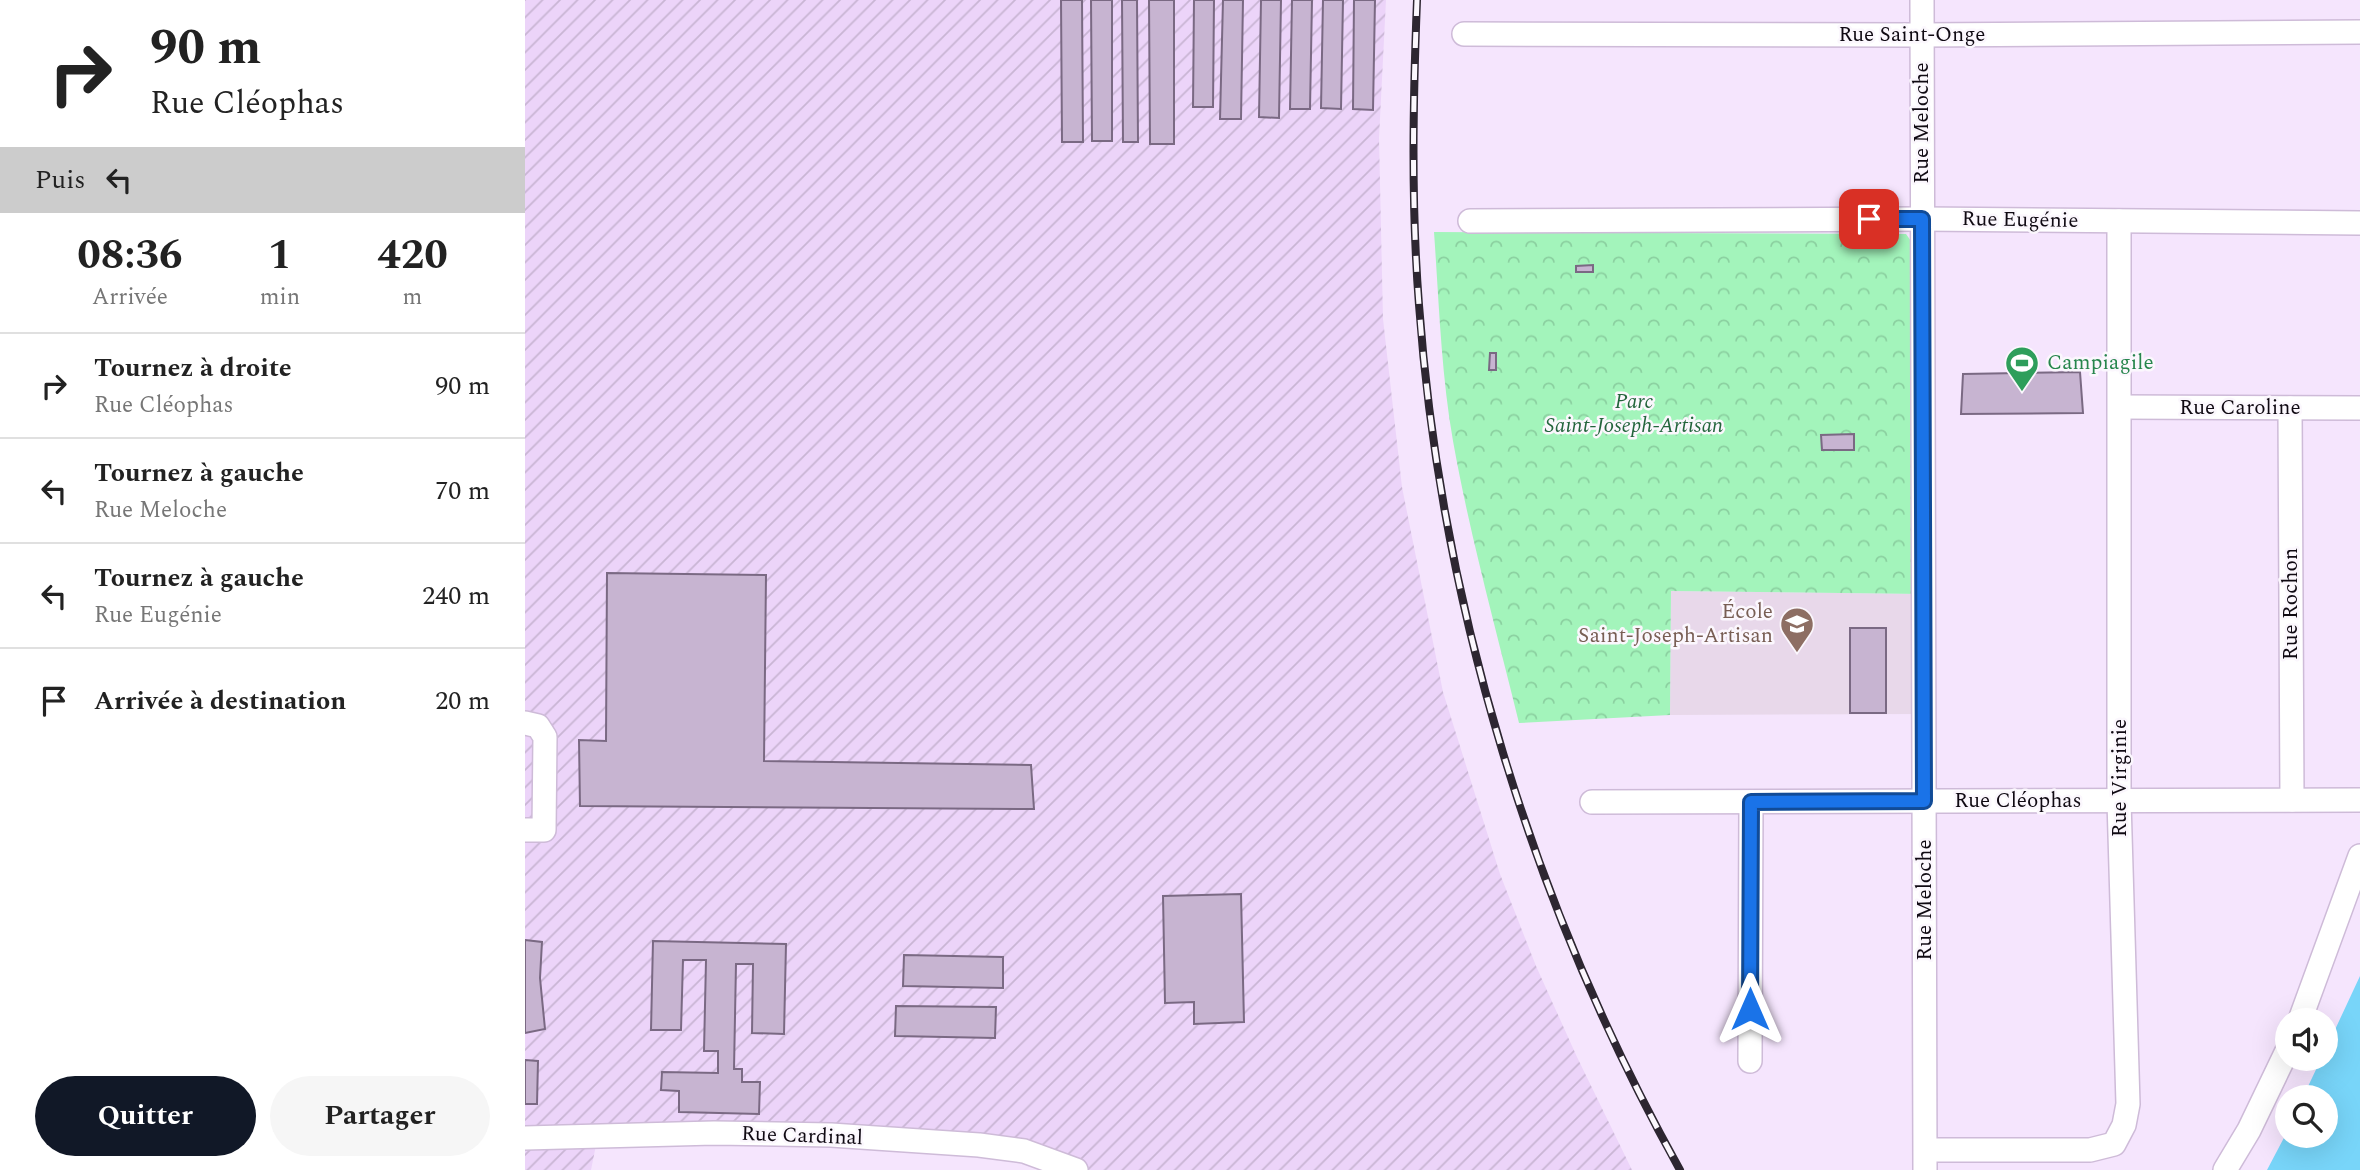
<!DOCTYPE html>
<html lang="fr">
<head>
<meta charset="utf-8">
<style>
  :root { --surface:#fff; --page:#f6f6f6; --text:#222; --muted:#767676; --line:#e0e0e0; --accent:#111827 }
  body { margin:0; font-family:Spectral,serif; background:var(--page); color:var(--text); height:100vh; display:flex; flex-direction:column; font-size:26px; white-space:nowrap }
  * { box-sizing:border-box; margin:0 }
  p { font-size:23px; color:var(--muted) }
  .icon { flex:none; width:38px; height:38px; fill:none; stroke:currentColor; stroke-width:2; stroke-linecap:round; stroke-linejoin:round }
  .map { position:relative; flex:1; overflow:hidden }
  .panel { display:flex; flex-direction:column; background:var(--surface); width:525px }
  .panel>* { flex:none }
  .top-card { background:#fff; color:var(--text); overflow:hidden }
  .buttons { position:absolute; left:1750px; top:1008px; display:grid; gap:14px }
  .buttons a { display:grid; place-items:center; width:63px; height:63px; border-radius:50%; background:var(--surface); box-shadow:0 7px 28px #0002; font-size:35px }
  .pin { position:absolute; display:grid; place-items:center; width:60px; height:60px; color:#fff; margin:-30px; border-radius:14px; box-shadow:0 4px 10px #0006 }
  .me { position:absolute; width:77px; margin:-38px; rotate:0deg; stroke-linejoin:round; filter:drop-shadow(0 0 5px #0008) }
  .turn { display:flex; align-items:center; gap:24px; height:147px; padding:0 35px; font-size:32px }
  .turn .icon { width:91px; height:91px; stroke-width:2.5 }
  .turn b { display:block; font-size:49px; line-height:60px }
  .then { display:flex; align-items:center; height:66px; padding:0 35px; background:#0003; gap:14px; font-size:26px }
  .eta { display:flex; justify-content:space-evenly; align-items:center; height:119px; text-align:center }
  .eta b { font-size:42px; font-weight:700; line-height:49px }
  .cta { display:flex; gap:14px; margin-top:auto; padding:14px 35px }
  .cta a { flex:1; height:80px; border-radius:42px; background:var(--accent); color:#fff; font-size:28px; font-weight:700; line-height:80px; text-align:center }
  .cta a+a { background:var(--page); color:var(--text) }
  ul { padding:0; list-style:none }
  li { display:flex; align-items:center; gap:21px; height:105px; padding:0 35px; border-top:2px solid var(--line) }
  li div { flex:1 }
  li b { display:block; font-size:26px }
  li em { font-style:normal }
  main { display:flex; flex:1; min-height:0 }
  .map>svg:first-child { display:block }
</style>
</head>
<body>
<main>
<section class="panel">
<div class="top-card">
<div class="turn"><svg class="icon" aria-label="right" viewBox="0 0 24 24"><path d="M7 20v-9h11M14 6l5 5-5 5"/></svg><div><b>90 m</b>Rue Cléophas</div></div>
<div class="then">Puis<svg class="icon" aria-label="left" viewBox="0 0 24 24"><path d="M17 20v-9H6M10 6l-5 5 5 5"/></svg></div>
</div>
<div class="eta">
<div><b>08:36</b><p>Arrivée</p></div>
<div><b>1</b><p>min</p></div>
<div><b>420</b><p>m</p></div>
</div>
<ul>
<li><svg class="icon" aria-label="right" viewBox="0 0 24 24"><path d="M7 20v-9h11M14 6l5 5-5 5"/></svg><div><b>Tournez à droite</b><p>Rue Cléophas</p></div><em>90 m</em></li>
<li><svg class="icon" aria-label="left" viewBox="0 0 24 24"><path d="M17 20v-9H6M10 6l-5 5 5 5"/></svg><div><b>Tournez à gauche</b><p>Rue Meloche</p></div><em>70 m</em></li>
<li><svg class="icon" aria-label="left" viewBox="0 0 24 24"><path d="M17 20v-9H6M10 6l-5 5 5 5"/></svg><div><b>Tournez à gauche</b><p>Rue Eugénie</p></div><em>240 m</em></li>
<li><svg class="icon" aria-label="arrive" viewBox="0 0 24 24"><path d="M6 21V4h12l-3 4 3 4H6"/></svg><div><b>Arrivée à destination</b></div><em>20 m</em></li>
</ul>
<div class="cta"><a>Quitter</a><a>Partager</a></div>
</section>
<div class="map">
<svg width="1835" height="1170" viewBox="0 0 1835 1170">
  <defs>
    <pattern id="industrial-furrows" width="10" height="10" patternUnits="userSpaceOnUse" patternTransform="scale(1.75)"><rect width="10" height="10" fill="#ecd4f9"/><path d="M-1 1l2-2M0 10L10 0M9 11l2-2" fill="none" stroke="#c9b5d4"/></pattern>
    <pattern id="park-crowns" width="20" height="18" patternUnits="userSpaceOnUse" patternTransform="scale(1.75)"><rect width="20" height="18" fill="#a3f4bb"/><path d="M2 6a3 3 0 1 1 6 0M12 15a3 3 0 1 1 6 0" fill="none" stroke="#8bd0a0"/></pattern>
  </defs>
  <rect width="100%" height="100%" fill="#f5e5fd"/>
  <polygon fill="url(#industrial-furrows)" points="0,0 861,0 854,138 858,319 877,487 918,692 975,874 1011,966 1052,1057 1107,1170 551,1170 499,1151 73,1135 66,1170 0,1170"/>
  <polygon fill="#e8d8ea" points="1146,591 1397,594 1399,714 1145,715"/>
  <path fill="url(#park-crowns)" d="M909,232L1381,234L1386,241L1397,594L1146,591L1145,715L994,723C971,629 945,536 928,441C916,372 914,302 909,232Z"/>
  <polygon fill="#78d5f9" points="1835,976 1835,1170 1742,1170 1762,1132 1762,1136 1801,1136 1801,1097 1778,1097 1796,1059 1801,1059 1801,1049"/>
  <g fill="#c7b4d1" stroke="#7a6983" stroke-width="2">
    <polygon points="536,0 557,0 558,142 537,142"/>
    <polygon points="566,0 587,0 587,141 567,141"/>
    <polygon points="597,0 612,0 613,142 598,142"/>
    <polygon points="624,0 649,0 649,144 625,144"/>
    <polygon points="669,0 689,0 688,107 668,107"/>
    <polygon points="698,0 718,0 716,119 695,119"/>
    <polygon points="736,0 756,0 754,118 734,117"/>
    <polygon points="767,0 787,0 785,109 765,109"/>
    <polygon points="798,0 818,0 816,109 796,108"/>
    <polygon points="829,0 850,0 848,110 828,109"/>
    <polygon points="1068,265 1068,272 1051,272 1051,266"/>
    <polygon points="965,353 971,353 971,370 964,370"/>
    <polygon points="1555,372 1558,413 1436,414 1438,374"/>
    <polygon points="1329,434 1329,450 1297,450 1296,435"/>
    <polygon points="82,573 241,575 239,761 506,765 509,809 55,806 54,740 81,741"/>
    <rect x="1325" y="628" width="36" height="85"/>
    <polygon points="716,894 719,1022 669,1024 669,1002 640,1003 638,896"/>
    <polygon points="0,940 17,942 15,978 20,1029 0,1033"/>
    <polygon points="128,941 261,944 259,1034 227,1033 228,964 211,964 209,1069 217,1069 217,1082 235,1082 234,1114 154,1112 154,1091 136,1090 137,1072 193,1073 193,1051 179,1051 181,960 158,960 156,1030 126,1030"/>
    <polygon points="379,955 478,957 478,988 378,986"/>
    <polygon points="371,1006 471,1007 470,1038 370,1036"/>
    <polygon points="0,1060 13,1061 12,1104 0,1104"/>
  </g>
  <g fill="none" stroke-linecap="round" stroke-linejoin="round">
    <g stroke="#cebbd8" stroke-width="26">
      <g id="minor">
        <polyline points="1397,0 1400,1170"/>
        <polyline points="939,34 1397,35 1835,32"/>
        <polyline points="945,221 1397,219 1835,223"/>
        <polyline points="1595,407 1835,408"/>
        <polyline points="1765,408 1767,800"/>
        <polyline points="0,723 13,726 20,737 19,830 0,830"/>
        <polyline points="1067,802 1835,800"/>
        <polyline points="1775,1020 1835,856"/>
        <polyline points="1225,1061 1226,802"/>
        <polyline points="0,1138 189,1133 306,1135 454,1145 499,1151 551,1170"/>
        <polyline points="1401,1150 1565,1150 1589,1144 1599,1125 1603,1104 1594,801 1594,221"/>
        <polyline points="1700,1170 1724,1130 1762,1051"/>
      </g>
    </g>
    <use href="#minor" stroke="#fff" stroke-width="23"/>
    <g stroke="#2d2631" stroke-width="8">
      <path id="rail" d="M892,0C888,102 886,203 894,305C916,607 1008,906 1155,1170"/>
    </g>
    <use href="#rail" stroke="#fbf7fd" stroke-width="5" stroke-dasharray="16" stroke-linecap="butt"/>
  </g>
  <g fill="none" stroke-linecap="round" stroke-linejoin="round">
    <g stroke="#114b97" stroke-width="18">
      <polyline id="route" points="1225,1009 1226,802 1399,801 1397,219 1344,219"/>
    </g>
    <use href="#route" stroke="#1a73e8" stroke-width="12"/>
  </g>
  <defs>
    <g id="stadium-pin" transform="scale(1.75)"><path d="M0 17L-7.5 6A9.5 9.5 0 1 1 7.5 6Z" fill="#2e9e5b" stroke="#fbf7fd"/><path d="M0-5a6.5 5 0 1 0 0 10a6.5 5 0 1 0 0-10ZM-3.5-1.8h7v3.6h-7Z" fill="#fff"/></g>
    <g id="school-pin" transform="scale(1.75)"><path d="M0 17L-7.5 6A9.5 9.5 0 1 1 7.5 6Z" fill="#8d6e63" stroke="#fbf7fd"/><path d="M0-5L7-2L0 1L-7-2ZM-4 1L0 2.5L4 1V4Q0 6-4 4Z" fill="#fff"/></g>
  </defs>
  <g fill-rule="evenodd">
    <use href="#stadium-pin" x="1497" y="363"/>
    <use href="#school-pin" x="1272" y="624"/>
  </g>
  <g text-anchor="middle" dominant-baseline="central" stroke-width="5" stroke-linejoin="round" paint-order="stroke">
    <g font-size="21" fill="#0f0912" stroke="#fbf7fd">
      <text x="1387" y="35">Rue Saint-Onge</text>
      <text transform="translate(1397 123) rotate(-90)">Rue Meloche</text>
      <text transform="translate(1495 220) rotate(1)">Rue Eugénie</text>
      <text x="1715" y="408">Rue Caroline</text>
      <text transform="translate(1766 604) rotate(-90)">Rue Rochon</text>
      <text transform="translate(1595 778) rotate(-90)">Rue Virginie</text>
      <text x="1493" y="801">Rue Cléophas</text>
      <text transform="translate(1400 900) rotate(-90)">Rue Meloche</text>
      <text transform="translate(277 1136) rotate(2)">Rue Cardinal</text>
    </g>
    <g font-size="21" fill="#27864d" stroke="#fbf7fd" text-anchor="start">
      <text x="1522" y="363">Campiagile</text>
    </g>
    <g font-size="21" font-style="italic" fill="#23653c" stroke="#fbf7fd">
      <text x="1109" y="402">Parc<tspan x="1109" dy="24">Saint-Joseph-Artisan</tspan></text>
    </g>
    <g font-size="21" fill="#785e54" stroke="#fbf7fd" text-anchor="end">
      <text x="1248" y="612">École<tspan x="1248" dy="24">Saint-Joseph-Artisan</tspan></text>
    </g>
  </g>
</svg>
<div class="buttons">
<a><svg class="icon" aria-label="sound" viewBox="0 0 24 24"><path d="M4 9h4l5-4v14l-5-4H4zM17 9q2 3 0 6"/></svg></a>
<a><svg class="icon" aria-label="search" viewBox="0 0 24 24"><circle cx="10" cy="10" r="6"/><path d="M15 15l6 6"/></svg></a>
</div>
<div class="pin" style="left:1344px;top:219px;background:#d93025"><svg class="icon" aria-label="arrive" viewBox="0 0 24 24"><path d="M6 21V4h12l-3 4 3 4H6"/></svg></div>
<svg class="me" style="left:1225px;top:1009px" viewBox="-20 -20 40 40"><path d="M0-17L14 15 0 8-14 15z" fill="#1a73e8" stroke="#fff" stroke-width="4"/></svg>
</div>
</main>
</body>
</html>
